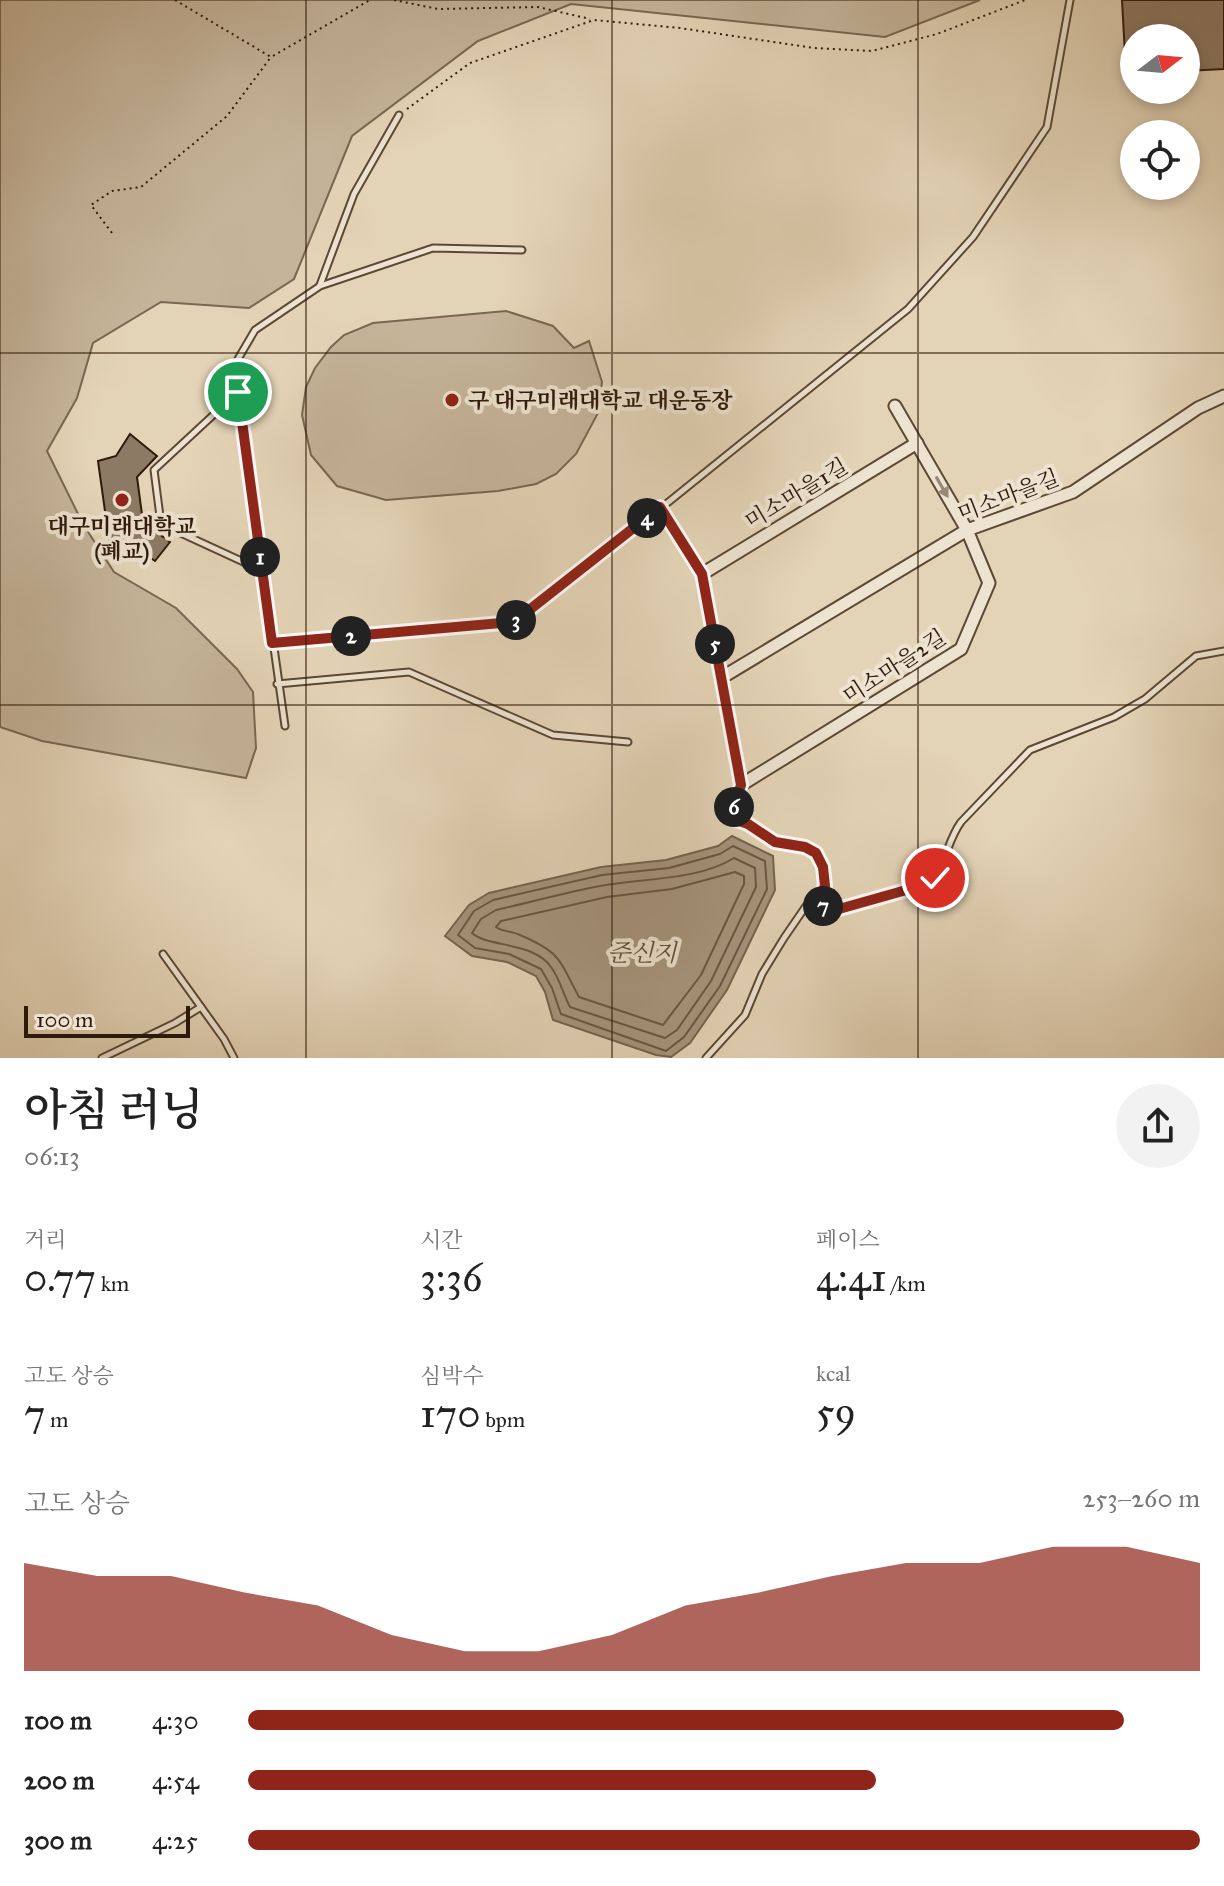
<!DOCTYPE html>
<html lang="ko">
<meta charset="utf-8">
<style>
:root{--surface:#fff;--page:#f2f2f2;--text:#222;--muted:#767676;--accent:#8f2418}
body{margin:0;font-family:"IM FELL Great Primer","Noto Serif KR",serif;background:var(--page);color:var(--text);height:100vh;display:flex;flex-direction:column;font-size:30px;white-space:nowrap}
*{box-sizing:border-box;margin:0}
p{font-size:26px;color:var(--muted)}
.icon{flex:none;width:44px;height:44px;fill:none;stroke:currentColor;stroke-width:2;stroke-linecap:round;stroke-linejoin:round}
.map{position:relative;height:1058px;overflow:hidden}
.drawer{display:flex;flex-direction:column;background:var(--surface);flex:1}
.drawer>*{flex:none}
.needle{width:52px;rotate:74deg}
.fabs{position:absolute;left:1120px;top:24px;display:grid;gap:16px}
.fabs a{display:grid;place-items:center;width:80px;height:80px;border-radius:50%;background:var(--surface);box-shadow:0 4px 12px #0003;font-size:40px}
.scale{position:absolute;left:24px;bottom:20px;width:166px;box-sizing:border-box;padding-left:8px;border:4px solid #2f190a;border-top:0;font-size:22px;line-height:28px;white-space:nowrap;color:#2f190a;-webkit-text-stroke:6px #ede3d0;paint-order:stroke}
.pin{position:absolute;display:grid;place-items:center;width:68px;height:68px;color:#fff;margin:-34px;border:4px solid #fff;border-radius:50%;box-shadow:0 2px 8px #0007}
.km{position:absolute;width:40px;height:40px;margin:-20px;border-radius:50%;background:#222;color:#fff;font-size:22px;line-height:40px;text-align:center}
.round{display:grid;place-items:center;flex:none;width:84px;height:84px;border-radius:42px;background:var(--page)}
.head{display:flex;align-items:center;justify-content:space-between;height:136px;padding:0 24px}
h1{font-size:44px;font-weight:600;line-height:60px}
.stats{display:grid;grid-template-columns:repeat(3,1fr);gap:12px;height:136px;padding:8px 24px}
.stats div{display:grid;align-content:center}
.stats b{font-size:40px;font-weight:600}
.stats small{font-size:22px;font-weight:400}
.stats p{font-size:22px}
.chart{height:224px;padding:16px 24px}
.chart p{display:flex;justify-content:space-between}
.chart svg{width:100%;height:144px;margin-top:8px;fill:var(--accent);opacity:.7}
ul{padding:0 24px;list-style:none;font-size:26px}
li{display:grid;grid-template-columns:128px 96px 1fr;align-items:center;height:60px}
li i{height:20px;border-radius:10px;background:var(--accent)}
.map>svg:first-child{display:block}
</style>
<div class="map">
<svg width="1224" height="1058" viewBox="0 0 1224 1058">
<rect width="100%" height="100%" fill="#e4d4b7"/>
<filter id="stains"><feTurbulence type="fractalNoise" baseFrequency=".0025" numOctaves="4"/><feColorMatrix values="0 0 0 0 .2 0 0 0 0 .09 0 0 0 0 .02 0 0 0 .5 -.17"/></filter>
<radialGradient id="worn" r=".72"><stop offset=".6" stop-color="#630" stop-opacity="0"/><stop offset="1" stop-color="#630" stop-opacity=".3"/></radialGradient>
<!-- green -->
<g fill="#c5b49a" stroke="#7a6652" stroke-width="2">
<polygon points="0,0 980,0 885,37 571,4 478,41 352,136 294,279 249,308 161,302 93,343 77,398 47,451 83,524 114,572 176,608 237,669 253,692 256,748 246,778 42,741 0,727"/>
<polygon points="506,311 553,326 574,348 589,341 602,382 598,413 576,454 556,474 536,484 498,491 386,500 337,486 311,455 302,415 306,387 315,368 331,347 344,335 373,323"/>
</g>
<!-- water -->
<polygon fill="#a6947c" stroke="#76634e" stroke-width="2" points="732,836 773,856 775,890 727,990 690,1043 671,1057 656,1055 553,1020 545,992 536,976 507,962 472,956 445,936 469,905 489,893 601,867 666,860 718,846"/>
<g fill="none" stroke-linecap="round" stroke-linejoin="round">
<!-- shore -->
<g stroke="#6a5643" stroke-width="2">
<polygon points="733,846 765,861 767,889 720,986 684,1037 666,1051 561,1014 552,988 541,969 509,954 475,948 458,935 474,911 493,900 602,875 669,868 720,854"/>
<path d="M734,858L755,868L756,887L711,981L677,1030L665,1038L570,1007C563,994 560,979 551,967C534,942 487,947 472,933L481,919L496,910C533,902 570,891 606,885C646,878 699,880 734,858Z"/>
<path d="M735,872L744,876V884L701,975L663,1025L579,997C559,960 562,953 520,935C512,931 503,932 496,927L501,921L607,897L672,889Z"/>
</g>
</g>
<!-- building -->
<g fill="#8d7a64" stroke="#2f190a" stroke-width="2">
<polygon points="1122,0 1224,0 1224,69 1186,71 1186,38 1134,38 1134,73 1126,73"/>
<polygon points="130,434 157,456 137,477 143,522 170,542 155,561 127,542 110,547 98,461 116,456"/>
</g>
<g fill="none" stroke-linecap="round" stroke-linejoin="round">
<!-- lane casing -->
<g stroke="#5c4835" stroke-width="9">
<g id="lane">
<polyline points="320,285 354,194 399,115"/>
<polyline points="237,393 154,470 161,524 261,570"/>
<polyline points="272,643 514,622 578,575 908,309 973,237 1047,127 1070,0"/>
<polyline points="277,684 409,672 553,735 628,742"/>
<polyline points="285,726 238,392 238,359 255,330 320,286 433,248 522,250"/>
<path d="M817,902L832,911L924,885C947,869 945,844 961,822L1030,750L1114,717L1145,699L1196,656L1224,651"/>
<polyline points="163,954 224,1039 234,1058"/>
<polyline points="102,1058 175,1023 201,1007"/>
<polyline points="706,1058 745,1015 762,974 784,938 806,906 817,902 825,886 823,867 816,853 805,847 775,842 748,824 731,819"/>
</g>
</g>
<!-- street casing -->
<g stroke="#5c4835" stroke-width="15">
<g id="street">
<polyline points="660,507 702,574 741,785 730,818"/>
<polyline points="702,574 917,443"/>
<polyline points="721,678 967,530 1073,492 1198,408 1224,396"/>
<polyline points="741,785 961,649 989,583 967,530 895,406"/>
</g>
</g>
<!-- path -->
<g stroke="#2f190a" stroke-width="2" stroke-dasharray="2 4" stroke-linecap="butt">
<polyline points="175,0 271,57 370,0"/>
<polyline points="394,0 438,9 538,7 590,19"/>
<polyline points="407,109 470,63 594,20 680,28 814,48 872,51 937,34 1025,0"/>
<polyline points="112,233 91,205 112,191 141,187 227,116 271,57"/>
</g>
<!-- lane -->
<use href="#lane" stroke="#ede3d0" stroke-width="5"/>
<!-- street -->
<use href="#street" stroke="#ede3d0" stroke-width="11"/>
</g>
<!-- one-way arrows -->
<defs><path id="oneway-solid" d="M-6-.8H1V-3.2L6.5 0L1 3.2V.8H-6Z" transform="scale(2)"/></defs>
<use fill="#988877" href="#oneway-solid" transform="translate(942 487) rotate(60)"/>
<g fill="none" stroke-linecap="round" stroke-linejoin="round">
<!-- route casing -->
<g stroke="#fff" stroke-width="16">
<polyline id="route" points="238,392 272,643 514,622 660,507 702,574 741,785 730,818 748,824 775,842 805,847 816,853 823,867 825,886 817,902 832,911 924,885 935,878"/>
</g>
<!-- route -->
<use href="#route" stroke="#8f2418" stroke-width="10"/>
</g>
<!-- grid -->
<path fill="none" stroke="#2f190a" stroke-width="2" stroke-opacity="0.55" d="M306,0V1058M612,0V1058M918,0V1058M0,353H1224M0,705H1224"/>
<!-- markers -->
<g fill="#8f2418" stroke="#ede3d0" stroke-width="3">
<circle cx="452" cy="400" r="8"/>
<circle cx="122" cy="500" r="8"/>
</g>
<g text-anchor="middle" stroke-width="8" stroke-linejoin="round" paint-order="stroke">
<!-- poi labels -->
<g font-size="22" font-weight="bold" fill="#2f190a" stroke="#ede3d0" text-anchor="start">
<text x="468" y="408">구 대구미래대학교 대운동장</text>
<text x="122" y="534" text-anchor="middle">대구미래대학교<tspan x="122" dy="25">(폐교)</tspan></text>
</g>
<!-- street labels -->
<g font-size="22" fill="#2f190a" stroke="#ede3d0">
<text transform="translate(796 493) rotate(-31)" y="8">미소마을1길</text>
<text transform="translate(1008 495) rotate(-21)" y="8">미소마을길</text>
<text transform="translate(894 666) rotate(-33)" y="8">미소마을2길</text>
</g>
<!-- water labels -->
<g font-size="24" font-style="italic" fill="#5f4a38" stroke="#ede3d0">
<text x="642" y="961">준신지</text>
</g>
</g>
<rect width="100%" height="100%" filter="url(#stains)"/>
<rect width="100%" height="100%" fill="url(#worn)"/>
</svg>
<div class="fabs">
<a><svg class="needle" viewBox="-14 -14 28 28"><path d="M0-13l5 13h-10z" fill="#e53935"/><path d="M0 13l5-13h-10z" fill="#767676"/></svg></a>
<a><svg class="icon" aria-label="locate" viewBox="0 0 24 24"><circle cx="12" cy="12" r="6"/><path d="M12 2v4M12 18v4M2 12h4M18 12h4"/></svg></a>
</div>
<div class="scale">100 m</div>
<div class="pin" style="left:238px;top:392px;background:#1e9e55"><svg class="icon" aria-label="arrive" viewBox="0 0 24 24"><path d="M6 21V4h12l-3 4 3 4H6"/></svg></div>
<div class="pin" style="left:935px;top:878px;background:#d93025"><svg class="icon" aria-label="check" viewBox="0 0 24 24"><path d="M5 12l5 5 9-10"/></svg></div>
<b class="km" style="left:260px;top:557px">1</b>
<b class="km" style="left:351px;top:636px">2</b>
<b class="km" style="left:516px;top:620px">3</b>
<b class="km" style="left:647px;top:518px">4</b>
<b class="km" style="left:715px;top:644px">5</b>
<b class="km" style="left:734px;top:807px">6</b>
<b class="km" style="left:823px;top:906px">7</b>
</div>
<section class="drawer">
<div class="head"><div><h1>아침 러닝</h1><p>06:13</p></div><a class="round"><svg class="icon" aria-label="share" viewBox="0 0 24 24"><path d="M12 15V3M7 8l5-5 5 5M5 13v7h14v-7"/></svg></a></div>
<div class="stats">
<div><p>거리</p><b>0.77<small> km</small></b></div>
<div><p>시간</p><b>3:36</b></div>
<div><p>페이스</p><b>4:41<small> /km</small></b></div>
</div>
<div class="stats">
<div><p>고도 상승</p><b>7<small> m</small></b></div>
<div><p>심박수</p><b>170<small> bpm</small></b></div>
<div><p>kcal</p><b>59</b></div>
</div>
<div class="chart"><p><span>고도 상승</span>253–260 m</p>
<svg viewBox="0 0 160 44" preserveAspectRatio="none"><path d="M0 44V11L10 15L20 15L30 20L40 24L50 33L60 38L70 38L80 33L90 24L100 20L110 15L120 11L130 11L140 6L150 6L160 11V44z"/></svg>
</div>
<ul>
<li><b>100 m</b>4:30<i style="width:92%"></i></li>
<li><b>200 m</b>4:54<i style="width:66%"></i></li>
<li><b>300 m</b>4:25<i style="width:100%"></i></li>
</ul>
</section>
